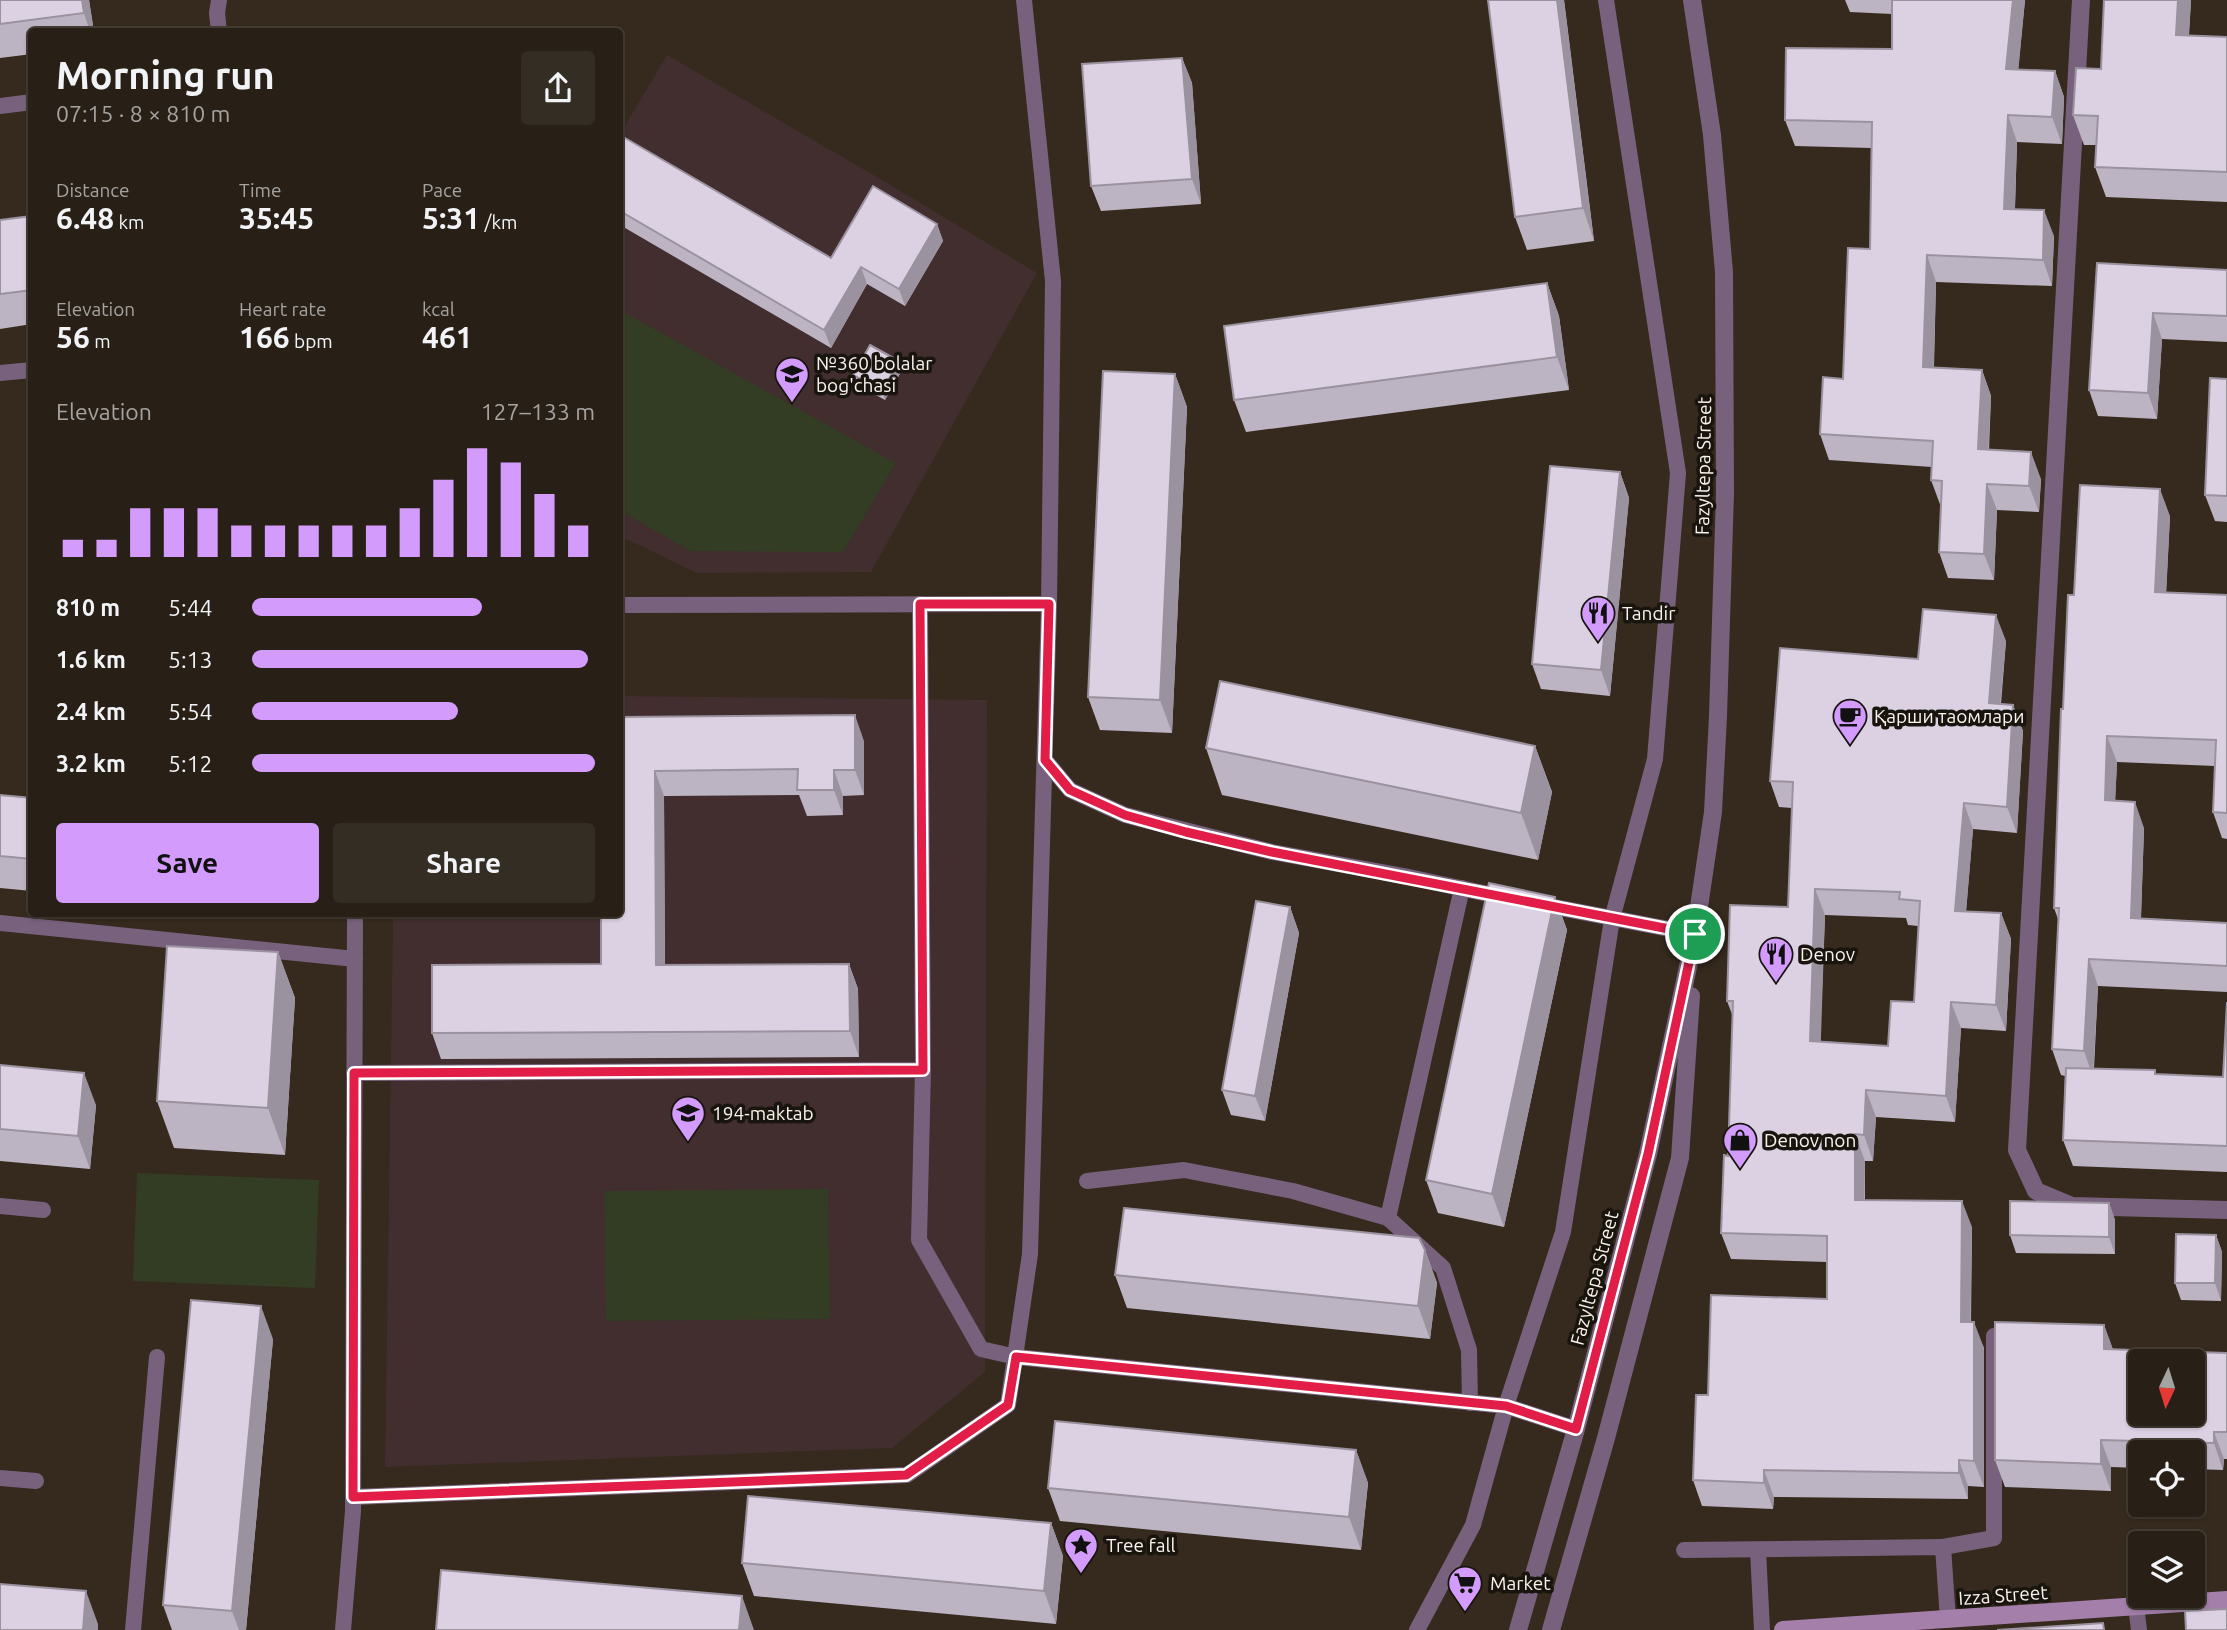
<!DOCTYPE html>
<meta charset="utf-8">
<style>
:root{--surface:#282016;--page:#342d23;--text:#f1f3f6;--muted:#a5a3a1;--line:#443e35;--accent:#d39cfc}
body{margin:0;font-family:Ubuntu,sans-serif;background:var(--page);color:var(--text);height:100vh;display:flex;flex-direction:column;font-size:26px;white-space:nowrap}
*{box-sizing:border-box;margin:0}
p{font-size:23px;color:var(--muted)}
.icon{flex:none;width:38px;height:38px;fill:none;stroke:currentColor;stroke-width:2;stroke-linecap:round;stroke-linejoin:round}
.map{position:relative;flex:1;overflow:hidden}
.sheet{position:absolute;left:28px;top:28px;width:595px;height:889px;display:flex;flex-direction:column;background:var(--surface);border-radius:7px;box-shadow:0 2px 5px #0004,0 0 0 2px var(--line)}
.sheet>*{flex:none}
.needle{width:46px;rotate:184deg}
.tools{position:absolute;left:2128px;top:1349px;display:grid;gap:14px}
.tools a{display:grid;place-items:center;width:77px;height:77px;border-radius:7px;background:var(--surface);box-shadow:0 2px 5px #0004,0 0 0 2px var(--line);font-size:35px}
.pin{position:absolute;display:grid;place-items:center;width:60px;height:60px;color:#fff;margin:-30px;border:4px solid #fff;border-radius:50%;box-shadow:0 2px 7px #0007}
.round{display:grid;place-items:center;flex:none;width:74px;height:74px;border-radius:7px;background:var(--page)}
.head{display:flex;align-items:center;justify-content:space-between;height:119px;padding:0 28px}
h1{font-size:38px;font-weight:600;line-height:52px}
.stats{display:grid;grid-template-columns:repeat(3,1fr);gap:10px;height:119px;padding:7px 28px}
.stats div{display:grid;align-content:center}
.stats b{font-size:30px;font-weight:600}
.stats small{font-size:19px;font-weight:400}
.stats p{font-size:19px}
.chart{height:196px;padding:14px 28px}
.chart p{display:flex;justify-content:space-between}
.chart svg{width:100%;height:126px;margin-top:7px;stroke:var(--accent);stroke-width:6}
.action{display:flex;gap:14px;margin-top:auto;padding:14px 28px}
.action a{flex:1;height:80px;border-radius:7px;background:var(--accent);color:#111;font-size:28px;font-weight:600;line-height:80px;text-align:center}
.action a+a{background:var(--page);color:var(--text)}
ul{padding:0 28px;list-style:none;font-size:23px}
li{display:grid;grid-template-columns:112px 84px 1fr;align-items:center;height:52px}
li i{height:18px;border-radius:9px;background:var(--accent)}
.map>svg:first-child{display:block}
</style>
<div class="map">
<svg width="2227" height="1630" viewBox="0 0 2227 1630">
<rect width="100%" height="100%" fill="#352a1d"/>
<!-- education -->
<g fill="#422d2f">
<polygon points="667,55 889,184 1037,273 871,572 697,573 620,536 620,134"/>
<polygon points="620,696 987,700 985,1372 892,1448 385,1467 393,914 620,914"/>
</g>
<!-- green -->
<g fill="#333d23">
<polygon points="620,310 896,463 843,552 691,551 620,511"/>
<polygon points="137,1173 319,1180 315,1288 133,1281"/>
<polygon points="828,1189 830,1319 606,1321 604,1191"/>
</g>
<g fill="none" stroke-linecap="round" stroke-linejoin="round">
<!-- service -->
<g stroke="#78617d" stroke-width="16">
<polyline points="219,0 217,13 219,32"/>
<polyline points="0,106 32,102"/>
<polyline points="0,373 32,370"/>
<polyline points="620,605 1049,604"/>
<polyline points="1045,760 1070,790 1125,815 1272,852 1404,876 1507,898"/>
<polyline points="1462,888 1388,1218 1443,1268 1469,1350 1470,1403"/>
<polyline points="1539,904 1695,934"/>
<polyline points="0,923 355,959"/>
<polyline points="923,1070 919,1240 981,1349 1016,1357 1506,1406 1563,1232 1612,919 1655,759 1678,473 1606,0"/>
<polyline points="354,1073 923,1070 920,604"/>
<polyline points="1087,1181 1184,1170 1293,1191 1388,1218"/>
<polyline points="0,1206 43,1210"/>
<polyline points="0,1478 36,1481"/>
<polyline points="353,1497 907,1475 1008,1405 1030,1254 1049,604 1053,281 1024,0"/>
<polyline points="1943,1547 1994,1538 1994,1336"/>
<polyline points="1684,1550 1943,1547 1948,1620"/>
<polyline points="1758,1550 1762,1630"/>
<polyline points="2136,1606 2139,1630"/>
<polyline points="133,1630 157,1357"/>
<polyline points="343,1630 353,1511 355,914"/>
<polyline points="1417,1630 1473,1525 1506,1406 1576,1429"/>
</g>
<!-- minor -->
<g stroke="#78617d" stroke-width="18">
<polyline points="2081,0 2017,1150 2036,1191 2072,1206 2227,1210"/>
<polyline points="1518,1630 1576,1429 1648,1154 1695,934 1713,812 1718,716 1725,493 1724,272 1712,135 1692,0"/>
<polyline points="1551,1630 1606,1438 1680,1158 1691,996"/>
</g>
<!-- secondary -->
<polyline stroke="#a37faa" stroke-width="18" points="1783,1630 2227,1600"/>
</g>
<!-- wall -->
<g fill="#bdb4c3" fill-rule="evenodd">
<polygon points="0,0 89,0 94,32 32,32 32,54 0,58"/>
<polygon points="1488,0 1564,0 1594,241 1527,250 1515,217"/>
<polygon points="1845,0 2025,0 2018,70 2055,71 2064,97 2062,144 2017,142 2015,209 2054,236 2052,286 1936,282 1934,367 1982,370 1991,396 1989,450 2041,479 2039,512 1997,510 1994,580 1948,578 1939,552 1941,507 1931,480 1932,467 1829,460 1820,434 1843,379 1870,249 1871,148 1795,146 1785,120 1892,49 1892,14 1850,12"/>
<polygon points="2104,0 2191,0 2189,35 2227,37 2227,202 2106,197 2095,167 2097,145 2084,145 2073,115 2101,69"/>
<polygon points="1182,58 1192,83 1201,204 1101,211 1091,186"/>
<polygon points="620,135 831,258 937,224 943,241 905,306 867,284 831,348 620,225"/>
<polygon points="32,216 32,324 0,329 0,220"/>
<polygon points="2097,263 2227,270 2227,342 2162,339 2157,419 2098,416 2089,390"/>
<polygon points="1547,283 1559,316 1569,390 1246,432 1234,400"/>
<polygon points="902,370 885,400 856,384 853,375"/>
<polygon points="1175,374 1187,407 1172,733 1100,730 1088,697"/>
<polygon points="2227,379 2227,522 2215,521 2205,495"/>
<polygon points="1620,472 1629,498 1610,696 1541,689 1532,664"/>
<polygon points="2170,516 2166,592 2227,595 2227,839 2222,838 2213,812 2215,766 2117,762 2115,801 2144,828 2141,918 2227,923 2227,992 2098,986 2094,1069 2155,1070 2156,1074 2223,1077 2227,1002 2227,1172 2073,1166 2063,1140 2065,1076 2061,1075 2052,1049 2058,919 2054,908 2063,709 2074,595"/>
<path d="M2006,641L2001,704L2013,705L2023,731L2017,833L1973,829L1966,911L2001,913L2011,939L2006,1031L1961,1028L1955,1122L1876,1117L1873,1161H1865V1200L1972,1227L1971,1322L1984,1348V1487L1968,1486V1499L1774,1497L1773,1509L1702,1506L1693,1480L1708,1395L1827,1299V1262L1731,1259L1721,1233L1728,1156L1733,1017L1727,1001L1788,907L1792,808L1779,807L1770,781L1918,659ZM1825,915L1906,918L1908,925L1918,926L1914,1002L1888,1046L1820,1041Z"/>
<polygon points="620,717 864,741 864,795 843,796 843,815 807,816 799,795 664,796 665,965 849,964 858,989 859,1057 441,1059 432,1033 601,964"/>
<polygon points="1535,746 1552,792 1538,860 1222,795 1206,748"/>
<polygon points="0,795 32,798 32,891 0,888"/>
<polygon points="1555,897 1567,930 1504,1227 1438,1213 1426,1180"/>
<polygon points="1290,907 1299,933 1265,1121 1231,1115 1222,1090"/>
<polygon points="278,952 295,998 285,1155 174,1148 157,1101"/>
<polygon points="0,1065 96,1105 90,1169 0,1161"/>
<polygon points="2109,1203 2115,1220 2115,1254 2016,1253 2010,1235"/>
<polygon points="2216,1235 2222,1252 2221,1301 2181,1300 2175,1283"/>
<polygon points="1425,1250 1437,1283 1430,1339 1127,1308 1115,1275"/>
<polygon points="2104,1325 2113,1350 2227,1353 2227,1459 2224,1459 2223,1470 2193,1469 2193,1452 2140,1452 2140,1468 2111,1467 2111,1491 2005,1487 1995,1460"/>
<polygon points="273,1339 246,1630 172,1630 163,1605"/>
<polygon points="1356,1450 1368,1483 1361,1550 1060,1521 1048,1488"/>
<polygon points="1051,1523 1063,1556 1056,1624 754,1596 742,1563"/>
</g>
<!-- shaded-wall -->
<g fill="#9a929f">
<polygon points="82,0 89,0 94,32 90,32 84,13"/>
<polygon points="1557,0 1564,0 1594,241 1583,208"/>
<polygon points="2013,0 2025,0 2016,95 2006,69"/>
<polygon points="2178,0 2191,0 2187,65 2176,35"/>
<polygon points="1182,58 1192,83 1201,204 1192,179"/>
<polygon points="2055,71 2064,97 2062,144 2052,117"/>
<polygon points="2008,115 2017,142 2014,235 2004,209"/>
<polygon points="2044,210 2054,236 2052,286 2043,260"/>
<polygon points="937,224 943,241 905,306 899,289"/>
<polygon points="1927,255 1936,282 1933,393 1923,367"/>
<polygon points="861,267 867,284 831,348 824,330"/>
<polygon points="1547,283 1559,316 1569,390 1557,357"/>
<polygon points="2153,313 2162,339 2157,419 2148,393"/>
<polygon points="899,361 902,370 885,400 882,391"/>
<polygon points="1982,370 1991,396 1987,476 1978,449"/>
<polygon points="1175,374 1187,407 1172,733 1160,700"/>
<polygon points="2031,452 2041,479 2039,512 2029,486"/>
<polygon points="1620,472 1629,498 1610,696 1601,670"/>
<polygon points="1987,484 1997,510 1994,580 1984,554"/>
<polygon points="2160,489 2170,516 2165,618 2155,592"/>
<polygon points="1996,615 2006,641 1998,729 1989,703"/>
<polygon points="2013,705 2023,731 2017,833 2007,807"/>
<polygon points="855,715 864,741 864,795 855,770"/>
<polygon points="2107,736 2117,762 2114,827 2105,800"/>
<polygon points="1535,746 1552,792 1538,860 1521,813"/>
<polygon points="834,770 843,796 843,815 834,790"/>
<polygon points="655,771 664,796 665,990 656,965"/>
<polygon points="2135,802 2144,828 2140,944 2131,918"/>
<polygon points="1964,803 1973,829 1964,937 1955,911"/>
<polygon points="1815,889 1825,915 1820,1067 1810,1041"/>
<polygon points="1555,897 1567,930 1504,1227 1492,1194"/>
<polygon points="1290,907 1299,933 1265,1121 1255,1096"/>
<polygon points="2001,913 2011,939 2006,1031 1996,1005"/>
<polygon points="278,952 295,998 285,1155 268,1108"/>
<polygon points="2089,959 2098,986 2093,1077 2084,1051"/>
<polygon points="849,964 858,989 859,1057 850,1031"/>
<polygon points="1951,1002 1961,1028 1955,1122 1946,1096"/>
<polygon points="84,1073 96,1105 90,1169 78,1136"/>
<polygon points="1866,1090 1876,1117 1873,1161 1864,1135"/>
<polygon points="1855,1134 1865,1161 1864,1226 1855,1200"/>
<polygon points="1962,1201 1972,1227 1970,1348 1961,1322"/>
<polygon points="2109,1203 2115,1220 2115,1254 2109,1237"/>
<polygon points="2216,1235 2222,1252 2221,1301 2215,1283"/>
<polygon points="1425,1250 1437,1283 1430,1339 1418,1306"/>
<polygon points="261,1306 273,1339 246,1630 239,1630 232,1611"/>
<polygon points="1974,1322 1984,1348 1984,1487 1974,1461"/>
<polygon points="2104,1325 2114,1352 2104,1349"/>
<polygon points="2214,1432 2224,1459 2223,1470 2214,1443"/>
<polygon points="2101,1440 2111,1467 2111,1491 2101,1464"/>
<polygon points="1356,1450 1368,1483 1361,1550 1349,1517"/>
<polygon points="1959,1460 1968,1486 1968,1499 1959,1473"/>
<polygon points="1764,1470 1774,1497 1773,1509 1764,1483"/>
<polygon points="1051,1523 1063,1556 1056,1624 1044,1591"/>
<polygon points="86,1591 98,1624 98,1630 83,1630"/>
<polygon points="742,1596 754,1630 739,1630"/>
</g>
<!-- building -->
<g fill="#dcd1e3" stroke="#9a929f" stroke-width="2" fill-rule="evenodd">
<polygon points="0,0 82,0 84,13 0,24"/>
<polygon points="1488,0 1557,0 1583,208 1515,217"/>
<polygon points="1892,0 2013,0 2006,69 2055,71 2052,117 2008,115 2004,209 2044,210 2043,260 1927,255 1923,367 1982,370 1978,449 2031,452 2029,486 1987,484 1984,554 1939,552 1942,481 1931,480 1933,441 1820,434 1823,377 1843,379 1848,248 1870,249 1872,122 1785,120 1786,48 1892,49"/>
<polygon points="2104,0 2178,0 2176,35 2227,37 2227,172 2095,167 2098,116 2073,115 2076,68 2101,69"/>
<polygon points="1182,58 1192,179 1091,186 1082,64"/>
<polygon points="620,135 831,258 873,186 937,224 899,289 861,267 824,330 620,211"/>
<polygon points="32,216 32,290 0,294 0,220"/>
<polygon points="2097,263 2227,270 2227,316 2153,313 2148,393 2089,390"/>
<polygon points="1547,283 1557,357 1234,400 1224,326"/>
<polygon points="870,345 899,361 882,391 853,375"/>
<polygon points="1103,371 1175,374 1160,700 1088,697"/>
<polygon points="2210,378 2227,379 2227,496 2205,495"/>
<polygon points="1550,466 1620,472 1601,670 1532,664"/>
<polygon points="2080,485 2160,489 2155,592 2227,595 2227,813 2213,812 2216,740 2107,736 2105,800 2135,802 2131,918 2227,923 2227,966 2089,959 2084,1051 2052,1049 2059,908 2054,908 2061,709 2063,709 2068,595 2074,595"/>
<path d="M1923,609L1996,615L1989,703L2013,705L2007,807L1964,803L1955,911L2001,913L1996,1005L1951,1002L1946,1096L1866,1090L1864,1135L1855,1134V1200L1962,1201L1961,1322H1974V1461L1959,1460V1473L1764,1470V1483L1693,1480L1696,1395H1708L1711,1295L1827,1299V1236L1721,1233L1724,1155L1728,1156L1733,1001H1727L1730,905L1788,907L1793,782L1770,781L1780,648L1918,659ZM1815,889L1900,892L1899,899L1920,901L1914,1002L1891,1001L1888,1046L1810,1041Z"/>
<polygon points="1220,681 1535,746 1521,813 1206,748"/>
<polygon points="855,715 855,770 834,770 834,790 797,790 798,769 655,771 656,965 849,964 850,1031 432,1033 432,965 601,964 601,914 620,914 620,717"/>
<polygon points="0,795 32,798 32,859 0,856"/>
<polygon points="1489,883 1555,897 1492,1194 1426,1180"/>
<polygon points="1256,901 1290,907 1255,1096 1222,1090"/>
<polygon points="167,946 278,952 268,1108 157,1101"/>
<polygon points="2227,1002 2227,1146 2063,1140 2066,1068 2155,1070 2155,1074 2223,1077"/>
<polygon points="0,1065 84,1073 78,1136 0,1129"/>
<polygon points="2010,1201 2109,1203 2109,1237 2010,1235"/>
<polygon points="1124,1208 1419,1238 1425,1250 1418,1306 1115,1275"/>
<polygon points="2176,1234 2216,1235 2215,1283 2175,1283"/>
<polygon points="191,1300 261,1306 232,1611 163,1605"/>
<path d="M1995,1322L2104,1325V1349L2227,1353V1432H2214V1443L2101,1440V1464L1995,1460ZM2140,1362H2193V1414H2140Z"/>
<polygon points="1055,1421 1356,1450 1349,1517 1048,1488"/>
<polygon points="748,1496 1051,1523 1044,1591 742,1563"/>
<polygon points="441,1570 742,1596 739,1630 436,1630"/>
<polygon points="0,1584 86,1591 83,1630 0,1630"/>
<polygon points="2227,1609 2227,1630 2186,1630 2185,1611"/>
<polygon points="2103,1623 2104,1630 1997,1630"/>
</g>
<g fill="none" stroke-linecap="round" stroke-linejoin="round">
<!-- route casing -->
<g stroke="#fff" stroke-width="14">
<polygon id="route" points="920,604 1049,604 1045,760 1070,790 1125,815 1186,832 1272,852 1695,934 1648,1154 1576,1429 1506,1406 1016,1357 1008,1405 906,1475 353,1497 354,1073 923,1070"/>
</g>
<!-- route -->
<use href="#route" stroke="#e11d48" stroke-width="9"/>
</g>
<!-- icons -->
<defs>
<g id="school-pin" transform="scale(1.75)"><path d="M0 17L-7.5 6A9.5 9.5 0 1 1 7.5 6Z" fill="#d39cfc" stroke="#18140e"/><path d="M0-5L7-2L0 1L-7-2ZM-4 1L0 2.5L4 1V4Q0 6-4 4Z" fill="#111"/></g>
<g id="restaurant-pin" transform="scale(1.75)"><path d="M0 17L-7.5 6A9.5 9.5 0 1 1 7.5 6Z" fill="#d39cfc" stroke="#18140e"/><path d="M-5-6h1v4h1v-4h1v4h1v-4h1v5L-1.5 .5V6h-2V.5L-5-1ZM5-6V6H3V1.5H1.5Q1.5-4 5-6Z" fill="#111"/></g>
<g id="cafe-pin" transform="scale(1.75)"><path d="M0 17L-7.5 6A9.5 9.5 0 1 1 7.5 6Z" fill="#d39cfc" stroke="#18140e"/><path d="M-5.5-4.5H6V0H3Q3 3.5 0 3.5H-2.5Q-5.5 3.5-5.5 0ZM3-3.2v2h1.7v-2ZM-6 4.5H4V6H-6Z" fill="#111"/></g>
<g id="shop-pin" transform="scale(1.75)"><path d="M0 17L-7.5 6A9.5 9.5 0 1 1 7.5 6Z" fill="#d39cfc" stroke="#18140e"/><path d="M-5-2.5h2.3a2.7 3.5 0 0 1 5.4 0H5L5.5 6h-11ZM-1.5-2.5h3a1.5 2.3 0 0 0-3 0Z" fill="#111"/></g>
<g id="sight-pin" transform="scale(1.75)"><path d="M0 17L-7.5 6A9.5 9.5 0 1 1 7.5 6Z" fill="#d39cfc" stroke="#18140e"/><path d="M0-6L1.8-2.2L6-1.7L2.9 1.2L3.7 5.4L0 3.3L-3.7 5.4L-2.9 1.2L-6-1.7L-1.8-2.2Z" fill="#111"/></g>
<g id="supermarket-pin" transform="scale(1.75)"><path d="M0 17L-7.5 6A9.5 9.5 0 1 1 7.5 6Z" fill="#d39cfc" stroke="#18140e"/><path d="M-6-5.5h2.5l.6 2H6L4.5 2H-2.5L-4.4-4H-6ZM-1.5 3.2a1.3 1.3 0 1 0 .1 0ZM3 3.2a1.3 1.3 0 1 0 .1 0Z" fill="#111"/></g>
</defs>
<g fill-rule="evenodd">
<use href="#school-pin" x="792" y="374"/>
<use href="#restaurant-pin" x="1598" y="613"/>
<use href="#cafe-pin" x="1850" y="716"/>
<use href="#restaurant-pin" x="1776" y="954"/>
<use href="#school-pin" x="688" y="1113"/>
<use href="#shop-pin" x="1740" y="1140"/>
<use href="#sight-pin" x="1081" y="1545"/>
<use href="#supermarket-pin" x="1465" y="1583"/>
</g>
<g text-anchor="middle" stroke-width="7" stroke-linejoin="round" paint-order="stroke">
<!-- poi labels -->
<g font-size="19" fill="#fbf3eb" stroke="#18140e" text-anchor="start">
<text x="816" y="370">№360 bolalar<tspan x="816" dy="22">bog'chasi</tspan></text>
<text x="1622" y="620">Tandir</text>
<text x="1874" y="723">Қарши таомлари</text>
<text x="1800" y="961">Denov</text>
<text x="712" y="1120">194-maktab</text>
<text x="1764" y="1147">Denov non</text>
<text x="1106" y="1552">Tree fall</text>
<text x="1490" y="1590">Market</text>
</g>
<!-- street labels -->
<g font-size="19" fill="#fbf3eb" stroke="#18140e">
<text transform="translate(1703 466) rotate(-89)" y="7">Fazyltepa Street</text>
<text transform="translate(1594 1278) rotate(-75)" y="7">Fazyltepa Street</text>
<text transform="translate(2003 1595) rotate(-4)" y="7">Izza Street</text>
</g>
</g>
</svg>
<div class="tools">
<a><svg class="needle" viewBox="-14 -14 28 28"><path d="M0-13l5 13h-10z" fill="#e53935"/><path d="M0 13l5-13h-10z" fill="#a5a3a1"/></svg></a>
<a><svg class="icon" aria-label="locate" viewBox="0 0 24 24"><circle cx="12" cy="12" r="6"/><path d="M12 2v4M12 18v4M2 12h4M18 12h4"/></svg></a>
<a><svg class="icon" aria-label="layers" viewBox="0 0 24 24"><path d="M12 4l9 5-9 5-9-5zM3 14l9 5 9-5"/></svg></a>
</div>
<div class="pin" style="left:1695px;top:934px;background:#1e9e55"><svg class="icon" aria-label="arrive" viewBox="0 0 24 24"><path d="M6 21V4h12l-3 4 3 4H6"/></svg></div>
<section class="sheet">
<div class="head"><div><h1>Morning run</h1><p>07:15 · 8 × 810 m</p></div><a class="round"><svg class="icon" aria-label="share" viewBox="0 0 24 24"><path d="M12 15V3M7 8l5-5 5 5M5 13v7h14v-7"/></svg></a></div>
<div class="stats">
<div><p>Distance</p><b>6.48<small> km</small></b></div>
<div><p>Time</p><b>35:45</b></div>
<div><p>Pace</p><b>5:31<small> /km</small></b></div>
</div>
<div class="stats">
<div><p>Elevation</p><b>56<small> m</small></b></div>
<div><p>Heart rate</p><b>166<small> bpm</small></b></div>
<div><p>kcal</p><b>461</b></div>
</div>
<div class="chart"><p><span>Elevation</span>127–133 m</p>
<svg viewBox="0 0 160 44" preserveAspectRatio="none"><path d="M5 44V38M15 44V38M25 44V27M35 44V27M45 44V27M55 44V33M65 44V33M75 44V33M85 44V33M95 44V33M105 44V27M115 44V17M125 44V6M135 44V11M145 44V22M155 44V33"/></svg>
</div>
<ul>
<li><b>810 m</b>5:44<i style="width:67%"></i></li>
<li><b>1.6 km</b>5:13<i style="width:98%"></i></li>
<li><b>2.4 km</b>5:54<i style="width:60%"></i></li>
<li><b>3.2 km</b>5:12<i style="width:100%"></i></li>
</ul>
<div class="action"><a>Save</a><a>Share</a></div>
</section>
</div>
